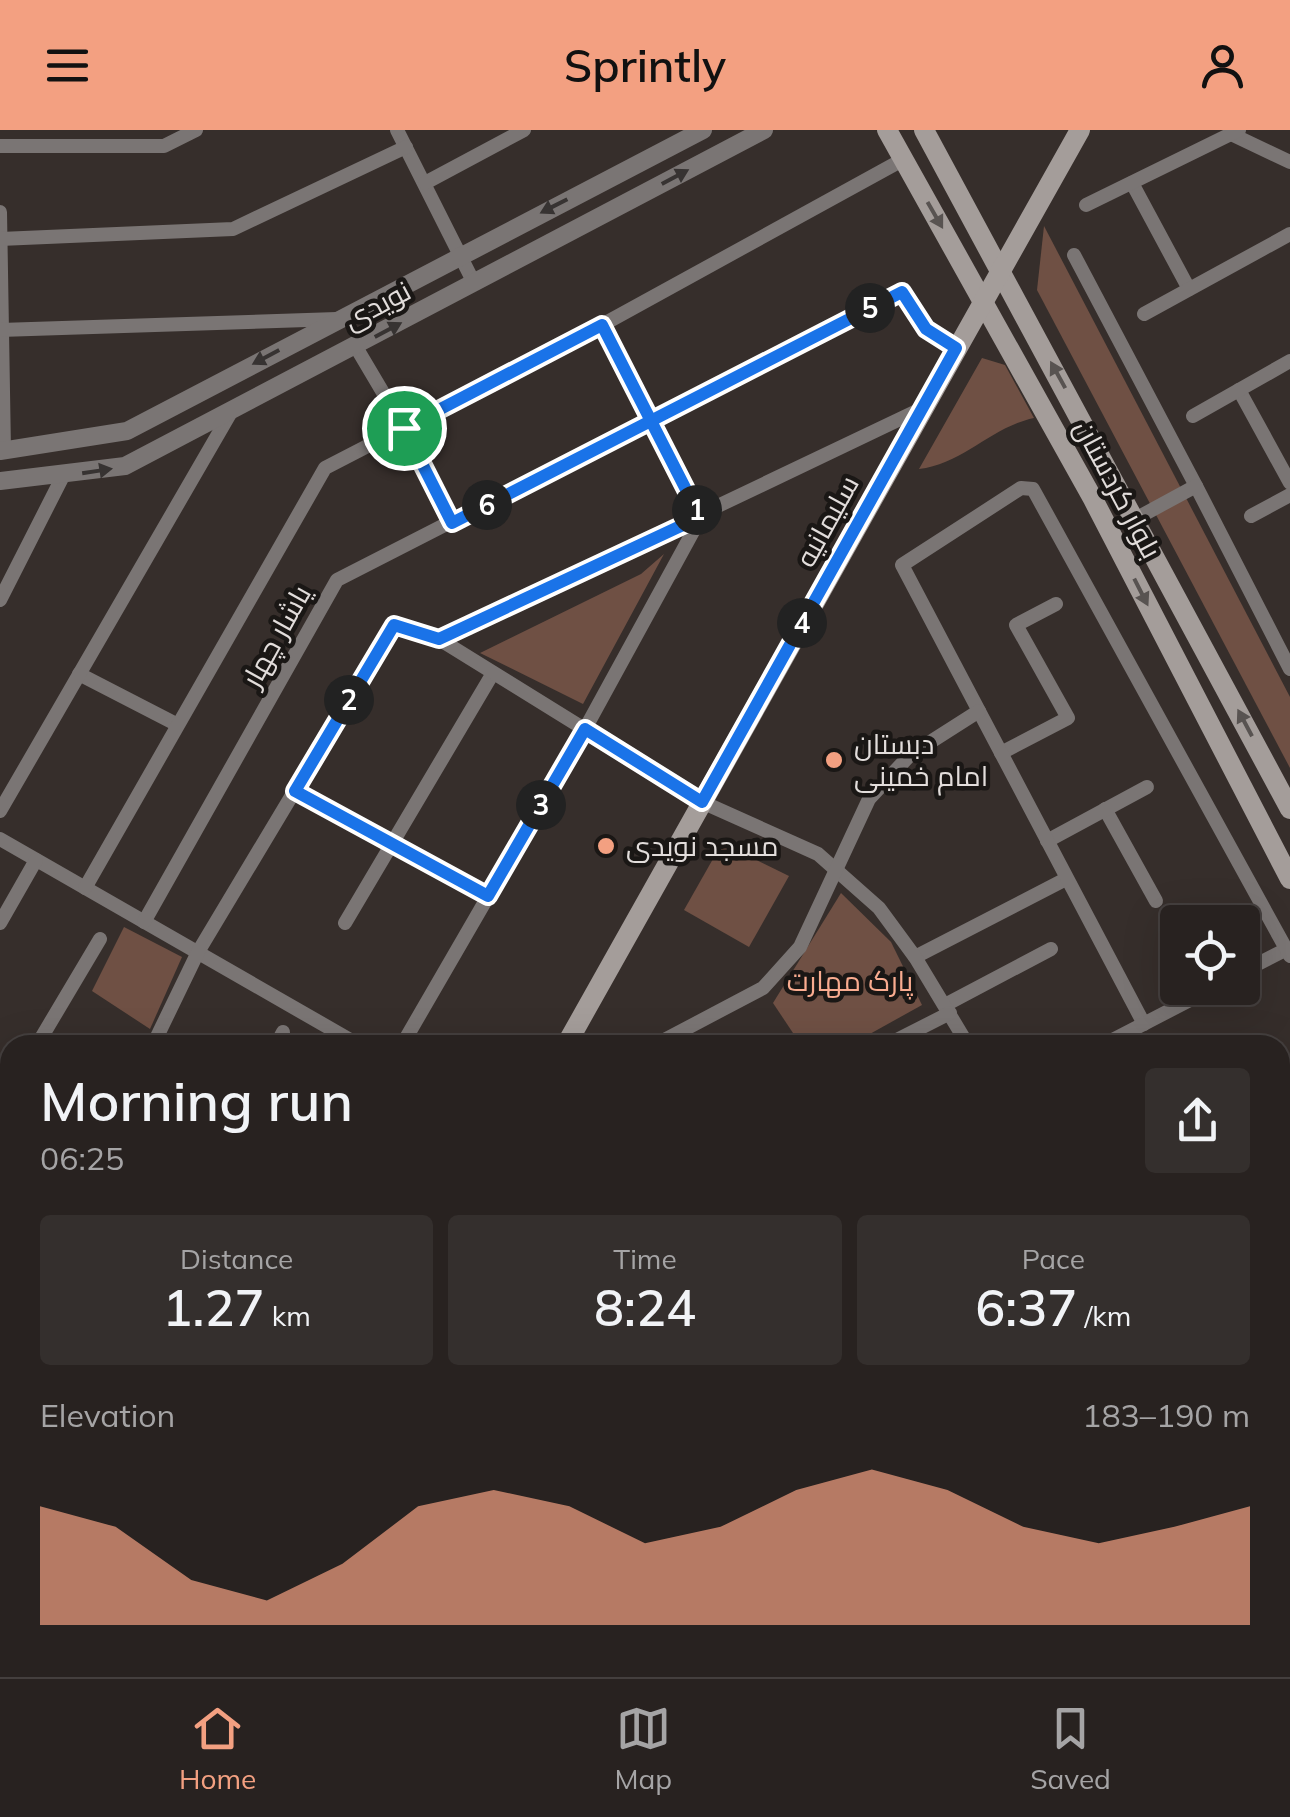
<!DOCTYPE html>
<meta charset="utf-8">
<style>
:root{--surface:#282220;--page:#342f2d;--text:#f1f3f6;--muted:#a5a4a5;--line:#443f3e;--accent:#f3a081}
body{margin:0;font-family:Mulish,Cairo,sans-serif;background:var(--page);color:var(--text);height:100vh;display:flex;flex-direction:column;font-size:38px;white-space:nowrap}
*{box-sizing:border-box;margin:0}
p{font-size:32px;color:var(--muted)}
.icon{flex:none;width:55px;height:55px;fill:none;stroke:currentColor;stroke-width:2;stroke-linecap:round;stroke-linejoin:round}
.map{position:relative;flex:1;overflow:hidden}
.drawer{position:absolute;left:0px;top:905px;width:1290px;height:642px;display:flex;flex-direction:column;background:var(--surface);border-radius:30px 30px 0 0;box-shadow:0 10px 40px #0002,0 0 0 2px var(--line)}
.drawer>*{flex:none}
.fabs{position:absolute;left:1160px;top:775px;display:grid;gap:20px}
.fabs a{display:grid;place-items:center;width:100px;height:100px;border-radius:10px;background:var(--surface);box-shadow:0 10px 40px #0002,0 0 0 2px var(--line);font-size:50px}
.pin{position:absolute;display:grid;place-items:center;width:85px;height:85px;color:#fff;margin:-42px;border:5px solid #fff;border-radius:50%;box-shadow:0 2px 10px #0007}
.km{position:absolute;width:50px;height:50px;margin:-25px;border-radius:50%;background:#222;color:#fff;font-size:28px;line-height:50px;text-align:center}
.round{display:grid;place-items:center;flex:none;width:105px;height:105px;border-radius:10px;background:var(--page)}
.overview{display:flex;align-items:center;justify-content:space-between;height:170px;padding:0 40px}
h1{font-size:55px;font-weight:600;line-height:75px}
.figures{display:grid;grid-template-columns:repeat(3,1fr);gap:15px;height:170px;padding:10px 40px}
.figures div{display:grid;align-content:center;border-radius:10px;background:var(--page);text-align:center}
.figures b{font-size:50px;font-weight:600}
.figures small{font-size:28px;font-weight:400}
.figures p{font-size:28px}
.chart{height:280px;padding:20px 40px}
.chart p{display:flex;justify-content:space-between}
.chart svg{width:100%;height:180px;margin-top:10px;fill:var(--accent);opacity:.7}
header{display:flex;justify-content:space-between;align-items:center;height:130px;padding:0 40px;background:var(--accent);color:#111;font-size:45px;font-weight:600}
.tab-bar{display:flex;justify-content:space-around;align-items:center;height:140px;border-top:2px solid var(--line);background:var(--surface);font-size:28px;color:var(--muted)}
.tab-bar a{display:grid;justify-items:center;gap:5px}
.tab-bar .current{color:var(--accent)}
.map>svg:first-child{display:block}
</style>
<header><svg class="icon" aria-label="menu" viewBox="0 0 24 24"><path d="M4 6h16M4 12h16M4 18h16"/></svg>Sprintly<svg class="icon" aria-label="person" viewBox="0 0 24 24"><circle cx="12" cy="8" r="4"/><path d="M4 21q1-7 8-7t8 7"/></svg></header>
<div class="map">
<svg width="1290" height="1547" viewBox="0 0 1290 1547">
<rect width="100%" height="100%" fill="#362e2b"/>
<!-- green -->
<g fill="#6f5044">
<polygon points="1044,96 1290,567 1290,638 1037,160"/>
<path d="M982,228L1005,235L1034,288C991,297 963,334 919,339Z"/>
<polygon points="664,424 583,574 480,523 641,444"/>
<polygon points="722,713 789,746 749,817 684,780"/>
<polygon points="841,763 891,812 922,875 850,915 801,915 773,873"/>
<polygon points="124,797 182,827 150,899 92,861"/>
</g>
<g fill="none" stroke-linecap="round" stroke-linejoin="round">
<!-- minor -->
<g stroke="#7a7574" stroke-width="14">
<polyline points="397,0 474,153"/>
<polyline points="1231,4 1290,32"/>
<polyline points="0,16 164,16 196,0"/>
<polyline points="425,53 524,0"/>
<polyline points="1132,53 1189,159"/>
<polyline points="1086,75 1239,0"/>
<polyline points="0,82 4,320"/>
<polyline points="0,109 233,99 406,17"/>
<polyline points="1074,125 1196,356"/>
<polyline points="1144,184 1290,104"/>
<polyline points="0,200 337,189"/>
<polyline points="356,217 404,298 452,393"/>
<polyline points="1239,260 1290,353"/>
<polyline points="1193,286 1290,231"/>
<polyline points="1251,386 1290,365"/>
<polyline points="1137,388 1196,356 1290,539"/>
<polyline points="0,470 63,346"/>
<polyline points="439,509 921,279"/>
<polyline points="79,544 176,594"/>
<polyline points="1001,623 1068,588 1016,495 1056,474"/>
<polyline points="295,661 488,767"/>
<polyline points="1105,679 1156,771"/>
<polyline points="0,681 231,282"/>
<polyline points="0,709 359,915"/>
<polyline points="1047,711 1147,657"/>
<polyline points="85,758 325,338 602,195 904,29"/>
<polyline points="144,792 337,450 902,161 926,199 956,217"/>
<polyline points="0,793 36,730"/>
<polyline points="345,793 493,543"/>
<polyline points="915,827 1066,749"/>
<polyline points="1242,842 1287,819"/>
<polyline points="945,875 1051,819"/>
<polyline points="1144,894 902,435 1021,358 1033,359 1290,826"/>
<polyline points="37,915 100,809"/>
<polyline points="153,915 198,822 394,495 439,509 702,672 818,724 879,778 915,827 968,915"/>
<polyline points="276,915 283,902"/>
<polyline points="402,915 585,599 701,387 602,195"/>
<polyline points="655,915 763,858 800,817 869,669 910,625 979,581"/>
<polyline points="887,915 950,883"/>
<polyline points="1103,915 1213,858"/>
<polyline points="1280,945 1290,940"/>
<polyline points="0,946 10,952"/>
<polyline points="0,977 10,961"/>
<polyline points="1280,1006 1290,1001"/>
<polyline points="1280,1181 1290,1176"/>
<polyline points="1280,1194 1290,1214"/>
<polyline points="1280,1300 1290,1294"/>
<polyline points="497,1538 502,1547"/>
<polyline points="1216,1538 1220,1547"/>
<polyline points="10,1547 12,1538"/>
<polyline points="74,1547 76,1538"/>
<polyline points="398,1547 417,1538"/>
<polyline points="595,1547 613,1538"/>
<polyline points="735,1547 752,1538"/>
</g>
<!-- tertiary -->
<g stroke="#7a7574" stroke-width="18">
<polyline points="0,321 127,301 703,0"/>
<polyline points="0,351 125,336 764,0"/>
<polyline points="0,1272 10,1277"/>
<polyline points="0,1303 10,1308"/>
</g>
<!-- secondary -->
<g stroke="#a49d9a" stroke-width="20">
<polyline points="887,0 1093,369 1290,749"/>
<polyline points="924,0 1290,679"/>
<polyline points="566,915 1080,0"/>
<polyline points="1280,1040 1290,1035"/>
<polyline points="1280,1074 1290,1069"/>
<polyline points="211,1547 217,1538"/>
</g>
</g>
<!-- one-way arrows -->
<defs><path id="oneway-solid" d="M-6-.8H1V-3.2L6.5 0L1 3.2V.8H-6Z" transform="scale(2.5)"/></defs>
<g fill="#373332">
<use href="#oneway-solid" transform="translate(675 47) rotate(-28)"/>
<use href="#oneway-solid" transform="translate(554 76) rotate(153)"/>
<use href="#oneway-solid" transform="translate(388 200) rotate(-28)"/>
<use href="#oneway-solid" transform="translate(266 227) rotate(152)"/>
<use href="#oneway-solid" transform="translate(97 341) rotate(-9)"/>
</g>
<g fill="#585351">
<use href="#oneway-solid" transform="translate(935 85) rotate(60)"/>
<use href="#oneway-solid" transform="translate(1058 245) rotate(-119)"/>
<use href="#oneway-solid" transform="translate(1141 462) rotate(63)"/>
<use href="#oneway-solid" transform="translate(1245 593) rotate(-118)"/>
</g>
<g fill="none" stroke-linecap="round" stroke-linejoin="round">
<!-- route casing -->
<g stroke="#fff" stroke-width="20">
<polyline id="route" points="404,298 602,195 700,387 439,509 394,495 295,661 488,766 585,599 702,672 956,218 926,199 902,162 452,393 404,298"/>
</g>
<!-- route -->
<use href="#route" stroke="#1a73e8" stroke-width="12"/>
</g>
<!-- markers -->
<g fill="#f3a081" stroke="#1a1715" stroke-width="4">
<circle cx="834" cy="630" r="10"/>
<circle cx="606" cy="716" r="10"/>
</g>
<g text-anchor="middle" stroke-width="9" stroke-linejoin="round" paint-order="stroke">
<!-- street labels -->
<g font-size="28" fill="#e2dddb" stroke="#1a1715">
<text transform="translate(377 175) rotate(-28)" y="10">نویدی</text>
<text transform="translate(1118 359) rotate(62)" y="10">بلوار کردستان</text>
<text transform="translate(827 391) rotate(-61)" y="10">سلیمانیه</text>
<text transform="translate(276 506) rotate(-61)" y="10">یاشار چهار</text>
</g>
<!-- poi labels -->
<g font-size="28" fill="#e2dddb" stroke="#1a1715" text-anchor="start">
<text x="854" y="624">دبستان<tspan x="854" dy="32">امام خمینی</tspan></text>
<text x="626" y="726">مسجد نویدی</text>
</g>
<!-- park labels -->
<g font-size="28" fill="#f9ac90" stroke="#1a1715">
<text x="850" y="861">پارک مهارت</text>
</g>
</g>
</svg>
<div class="fabs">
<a><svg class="icon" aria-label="locate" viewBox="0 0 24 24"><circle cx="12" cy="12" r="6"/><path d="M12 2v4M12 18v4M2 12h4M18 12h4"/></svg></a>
</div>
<div class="pin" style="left:404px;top:298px;background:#1e9e55"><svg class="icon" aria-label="arrive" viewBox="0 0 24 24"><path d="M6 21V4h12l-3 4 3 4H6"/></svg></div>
<b class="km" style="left:697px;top:380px">1</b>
<b class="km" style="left:349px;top:570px">2</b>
<b class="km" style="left:541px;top:675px">3</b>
<b class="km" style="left:802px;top:493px">4</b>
<b class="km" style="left:870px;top:178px">5</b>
<b class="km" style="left:487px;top:375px">6</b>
<section class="drawer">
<div class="overview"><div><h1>Morning run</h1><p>06:25</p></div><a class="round"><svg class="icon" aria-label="share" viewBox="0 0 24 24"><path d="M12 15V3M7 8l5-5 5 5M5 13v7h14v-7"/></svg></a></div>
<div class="figures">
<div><p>Distance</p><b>1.27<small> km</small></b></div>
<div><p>Time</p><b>8:24</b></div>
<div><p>Pace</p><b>6:37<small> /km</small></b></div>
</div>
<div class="chart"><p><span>Elevation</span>183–190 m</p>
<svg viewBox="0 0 160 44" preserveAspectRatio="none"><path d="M0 44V15L10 20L20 33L30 38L40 29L50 15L60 11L70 15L80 24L90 20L100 11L110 6L120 11L130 20L140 24L150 20L160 15V44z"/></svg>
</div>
</section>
</div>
<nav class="tab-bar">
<a class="current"><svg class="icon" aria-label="home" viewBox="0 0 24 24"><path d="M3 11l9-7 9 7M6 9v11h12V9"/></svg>Home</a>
<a><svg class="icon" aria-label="map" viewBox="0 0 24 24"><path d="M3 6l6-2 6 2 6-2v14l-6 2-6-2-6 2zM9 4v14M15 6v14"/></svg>Map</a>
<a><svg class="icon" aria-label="saved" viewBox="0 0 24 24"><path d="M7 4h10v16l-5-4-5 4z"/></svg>Saved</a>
</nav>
